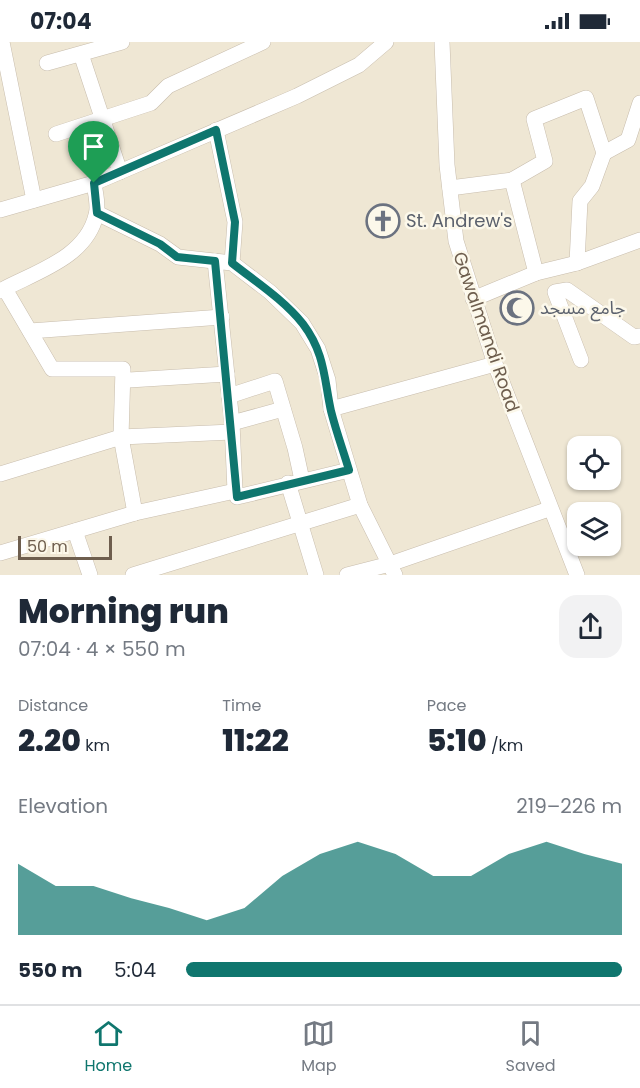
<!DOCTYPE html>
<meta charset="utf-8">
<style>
:root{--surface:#fff;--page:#f2f2f3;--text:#1f2937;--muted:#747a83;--line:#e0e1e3;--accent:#0f766e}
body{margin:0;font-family:Poppins,"Noto Sans Arabic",sans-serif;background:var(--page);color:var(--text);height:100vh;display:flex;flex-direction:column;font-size:22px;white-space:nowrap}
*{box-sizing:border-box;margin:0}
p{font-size:20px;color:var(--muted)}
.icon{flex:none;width:33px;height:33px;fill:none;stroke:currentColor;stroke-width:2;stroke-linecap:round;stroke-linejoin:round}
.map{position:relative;height:533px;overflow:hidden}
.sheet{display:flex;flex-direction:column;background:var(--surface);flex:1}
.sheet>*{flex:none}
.fabs{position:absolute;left:567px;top:394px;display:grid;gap:12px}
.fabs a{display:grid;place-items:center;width:54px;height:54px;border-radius:12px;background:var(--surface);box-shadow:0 2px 4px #0004;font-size:30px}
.scale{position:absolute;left:18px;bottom:15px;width:94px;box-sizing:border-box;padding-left:6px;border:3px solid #6e5e4e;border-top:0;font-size:16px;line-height:21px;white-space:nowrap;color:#6e5e4e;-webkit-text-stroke:4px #fcf8ea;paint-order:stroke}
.pin{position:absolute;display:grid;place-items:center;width:51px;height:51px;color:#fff;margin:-62px -26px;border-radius:50% 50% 50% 0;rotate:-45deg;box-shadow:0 0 6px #0007}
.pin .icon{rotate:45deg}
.round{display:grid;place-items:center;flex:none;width:63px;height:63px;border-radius:18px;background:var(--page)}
.headline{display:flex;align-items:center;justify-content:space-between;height:102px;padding:0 18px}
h1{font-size:33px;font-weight:800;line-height:45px}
.figures{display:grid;grid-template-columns:repeat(3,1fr);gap:9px;height:102px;padding:6px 18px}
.figures div{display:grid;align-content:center}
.figures b{font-size:30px;font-weight:800}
.figures small{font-size:16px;font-weight:400}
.figures p{font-size:16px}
.chart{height:168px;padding:12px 18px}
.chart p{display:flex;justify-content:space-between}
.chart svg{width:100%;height:108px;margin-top:6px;fill:var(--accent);opacity:.7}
ul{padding:0 18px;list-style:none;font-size:20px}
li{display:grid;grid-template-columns:96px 72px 1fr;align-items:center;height:45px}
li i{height:15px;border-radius:8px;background:var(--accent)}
.status{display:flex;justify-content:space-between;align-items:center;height:42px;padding:0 30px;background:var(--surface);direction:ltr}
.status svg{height:16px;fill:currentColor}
.dock{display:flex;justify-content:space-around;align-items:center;height:84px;border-top:2px solid var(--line);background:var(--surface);font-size:16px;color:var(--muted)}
.dock a{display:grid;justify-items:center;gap:3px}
.dock .on{color:var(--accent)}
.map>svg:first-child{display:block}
</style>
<div class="status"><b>07:04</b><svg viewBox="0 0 49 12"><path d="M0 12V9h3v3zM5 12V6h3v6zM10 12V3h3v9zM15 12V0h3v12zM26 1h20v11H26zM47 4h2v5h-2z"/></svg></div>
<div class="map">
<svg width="640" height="533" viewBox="0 0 640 533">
<rect width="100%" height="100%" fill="#f9f4e5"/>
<!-- residential -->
<path fill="#efe7d4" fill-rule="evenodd" d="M0,0H640V533H0ZM578,405H610V438H578ZM578,471H610V504H578Z"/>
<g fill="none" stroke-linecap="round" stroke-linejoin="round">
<!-- minor casing -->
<g stroke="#c8bdad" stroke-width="16">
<g id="minor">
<polyline points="2,0 34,158"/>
<polyline points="442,0 447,123 456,199 495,322 577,533"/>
<polyline points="81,12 120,130"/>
<polyline points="47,21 122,0"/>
<polyline points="216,88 235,180 232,221"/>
<polyline points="56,92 151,61 168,44 263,0"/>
<polyline points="604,111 628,98 640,61"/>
<polyline points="512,138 536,231"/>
<polyline points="450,146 512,138 545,119 534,77 586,56 604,111 592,144 580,159 577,221"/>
<polyline points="0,168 94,141 297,54 359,23 386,0"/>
<polyline points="97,171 160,202 178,215 232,221 270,250 302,281 318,307 328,338 331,367 360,463 395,533"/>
<polyline points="215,219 232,381 235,449"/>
<polyline points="5,247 52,327 123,327 121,395 135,471"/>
<path d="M0,249C35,230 86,216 96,173C99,164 95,150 94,141"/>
<polyline points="473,257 536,231 577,221 640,198"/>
<polyline points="30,289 222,275"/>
<polyline points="581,318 555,250 567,248 634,295 640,294"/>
<polyline points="129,338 227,332"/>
<polyline points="229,354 275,339 295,406 302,438"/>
<polyline points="331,367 495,322"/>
<polyline points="232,381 283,367"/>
<polyline points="0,432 121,395 232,390"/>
<polyline points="288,441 316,533"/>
<polyline points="75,489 90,533"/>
<polyline points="0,511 135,471 235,449 237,455 349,428"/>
<polyline points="133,533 360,463"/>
<polyline points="347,533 390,522 549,467"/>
</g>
</g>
<!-- minor -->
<use href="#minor" stroke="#fff" stroke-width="15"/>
</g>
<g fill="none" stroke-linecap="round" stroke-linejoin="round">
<!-- route casing -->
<g stroke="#fff" stroke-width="12">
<path id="route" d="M216,88L235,180L232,221C256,240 284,258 303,282C325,311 324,337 331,369C336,389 343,408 349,428L237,455L215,219L177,215L160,202L97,171L94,141Z"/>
</g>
<!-- route -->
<use href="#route" stroke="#0f766e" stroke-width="8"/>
</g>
<!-- icons -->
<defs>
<g id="church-ring" transform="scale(1.725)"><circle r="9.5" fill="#fcf8ea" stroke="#6b7280" stroke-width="1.5"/><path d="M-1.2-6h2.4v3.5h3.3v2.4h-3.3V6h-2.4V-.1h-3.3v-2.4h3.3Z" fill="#6b7280"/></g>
<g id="mosque-ring" transform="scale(1.725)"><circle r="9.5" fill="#fcf8ea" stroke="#6b7280" stroke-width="1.5"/><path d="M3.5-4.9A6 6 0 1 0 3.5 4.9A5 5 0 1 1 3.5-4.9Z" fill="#6b7280"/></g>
</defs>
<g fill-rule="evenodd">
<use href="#church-ring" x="383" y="179"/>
<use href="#mosque-ring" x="517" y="266"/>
</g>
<g text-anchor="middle" stroke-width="5" stroke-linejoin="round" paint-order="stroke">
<!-- worship labels -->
<g font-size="18" fill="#5b616d" stroke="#fcf8ea" text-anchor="start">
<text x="406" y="185">St. Andrew's</text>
<text x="540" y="272">جامع مسجد</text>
</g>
<!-- street labels -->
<g font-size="18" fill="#6e5e4e" stroke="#fcf8ea">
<text transform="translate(486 290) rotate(71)" y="6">Gawalmandi Road</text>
</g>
</g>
</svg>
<div class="fabs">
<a><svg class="icon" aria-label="locate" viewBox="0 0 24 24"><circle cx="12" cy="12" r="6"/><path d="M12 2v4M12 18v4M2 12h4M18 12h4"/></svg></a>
<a><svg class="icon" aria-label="layers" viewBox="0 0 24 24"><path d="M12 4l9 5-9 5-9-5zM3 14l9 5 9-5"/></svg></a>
</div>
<div class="scale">50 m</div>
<div class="pin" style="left:94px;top:141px;background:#1e9e55"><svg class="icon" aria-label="arrive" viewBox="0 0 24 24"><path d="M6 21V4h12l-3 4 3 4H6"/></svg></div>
</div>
<section class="sheet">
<div class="headline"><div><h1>Morning run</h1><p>07:04 · 4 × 550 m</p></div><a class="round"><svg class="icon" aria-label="share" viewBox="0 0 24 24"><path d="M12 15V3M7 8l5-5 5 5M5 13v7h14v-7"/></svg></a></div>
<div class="figures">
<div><p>Distance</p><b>2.20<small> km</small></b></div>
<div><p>Time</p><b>11:22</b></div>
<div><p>Pace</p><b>5:10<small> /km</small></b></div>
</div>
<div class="chart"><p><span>Elevation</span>219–226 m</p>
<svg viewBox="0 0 160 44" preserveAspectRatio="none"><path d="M0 44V15L10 24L20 24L30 29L40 33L50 38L60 33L70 20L80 11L90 6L100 11L110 20L120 20L130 11L140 6L150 11L160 15V44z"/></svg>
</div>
<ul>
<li><b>550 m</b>5:04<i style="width:100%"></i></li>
</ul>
</section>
<nav class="dock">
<a class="on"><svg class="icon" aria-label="home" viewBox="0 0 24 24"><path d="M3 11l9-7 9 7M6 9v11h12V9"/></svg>Home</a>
<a><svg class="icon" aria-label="map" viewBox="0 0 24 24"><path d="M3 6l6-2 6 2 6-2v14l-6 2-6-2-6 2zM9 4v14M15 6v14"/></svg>Map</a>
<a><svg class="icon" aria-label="saved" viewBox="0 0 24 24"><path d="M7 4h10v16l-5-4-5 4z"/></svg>Saved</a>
</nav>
